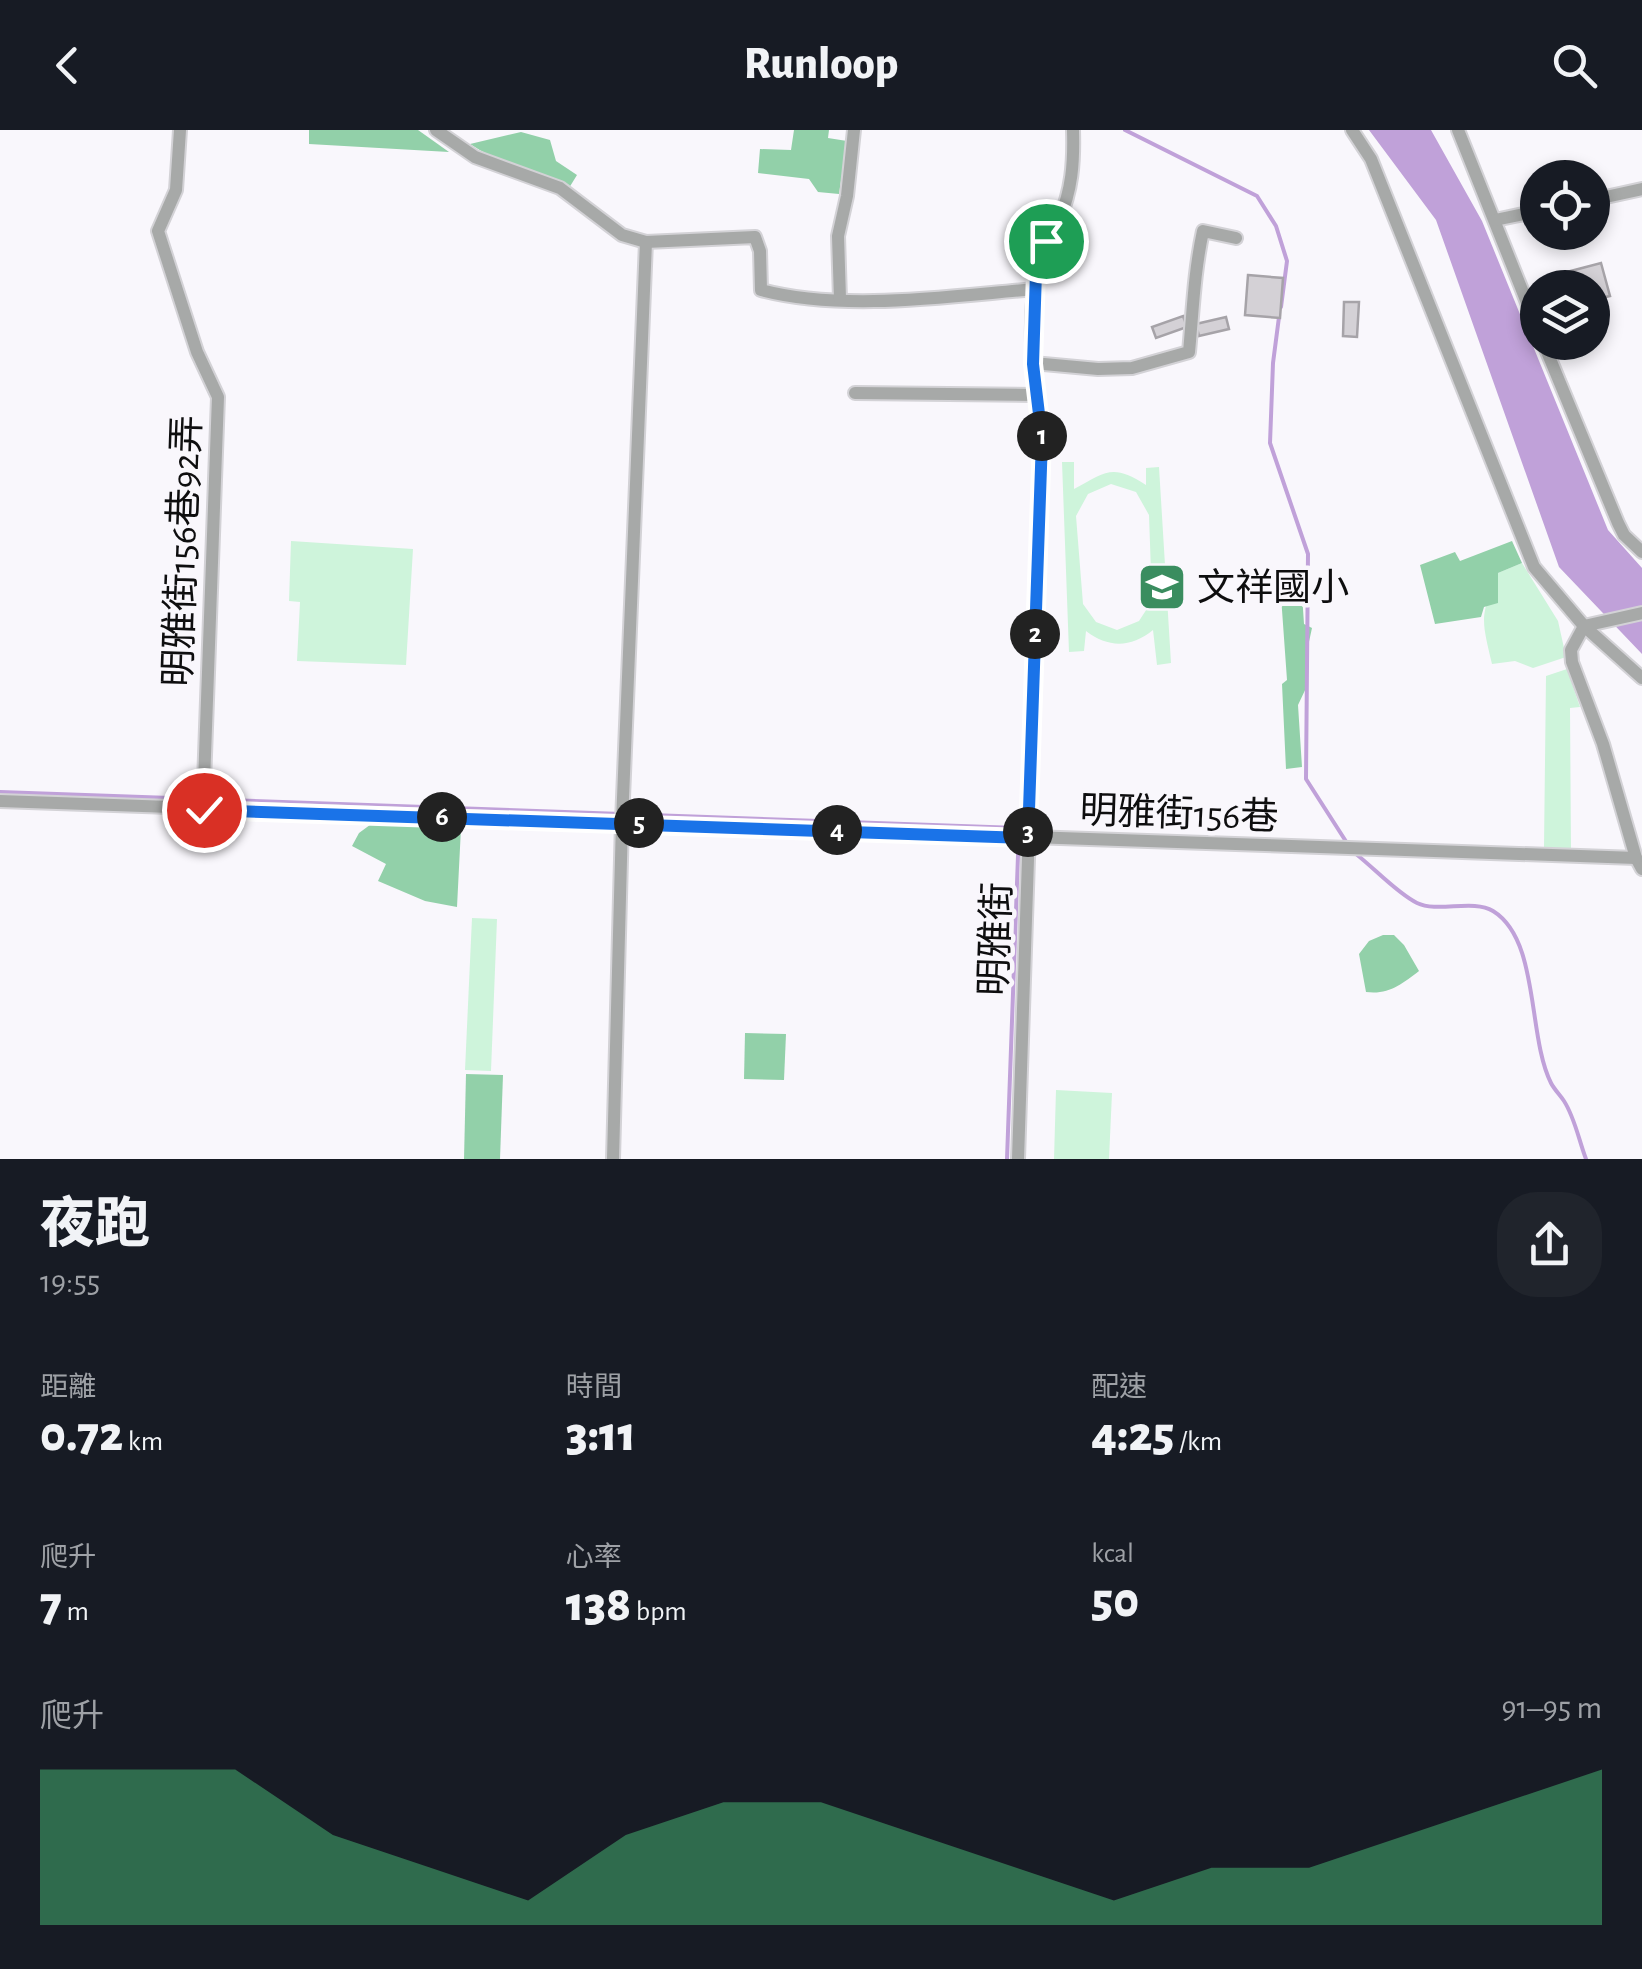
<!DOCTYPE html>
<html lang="zh-TW">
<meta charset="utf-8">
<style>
:root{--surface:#171b24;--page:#20242c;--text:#f1f3f6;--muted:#9ea1a6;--accent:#3a8d5f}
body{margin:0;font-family:"Alegreya Sans","Noto Sans TC",sans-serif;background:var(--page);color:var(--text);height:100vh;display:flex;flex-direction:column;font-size:38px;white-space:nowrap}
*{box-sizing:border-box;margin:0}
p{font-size:32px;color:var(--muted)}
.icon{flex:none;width:55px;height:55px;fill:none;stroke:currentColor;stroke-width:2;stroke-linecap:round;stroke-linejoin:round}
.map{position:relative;height:1029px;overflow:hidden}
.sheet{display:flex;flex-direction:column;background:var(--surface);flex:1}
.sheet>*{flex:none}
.buttons{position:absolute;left:1520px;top:30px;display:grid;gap:20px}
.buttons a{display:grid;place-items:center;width:90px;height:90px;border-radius:50%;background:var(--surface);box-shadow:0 5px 15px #0003;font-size:50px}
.pin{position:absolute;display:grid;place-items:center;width:85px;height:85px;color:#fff;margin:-42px;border:5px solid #fff;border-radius:50%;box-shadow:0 2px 10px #0007}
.km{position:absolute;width:50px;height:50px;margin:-25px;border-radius:50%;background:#222;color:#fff;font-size:28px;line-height:50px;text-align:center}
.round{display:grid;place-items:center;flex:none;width:105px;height:105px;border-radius:40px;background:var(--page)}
.head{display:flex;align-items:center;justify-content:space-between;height:170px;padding:0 40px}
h1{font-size:55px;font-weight:800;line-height:75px}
.stats{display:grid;grid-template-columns:repeat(3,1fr);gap:15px;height:170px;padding:10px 40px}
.stats div{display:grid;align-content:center}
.stats b{font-size:50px;font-weight:800}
.stats small{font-size:28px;font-weight:400}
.stats p{font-size:28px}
.chart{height:280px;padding:20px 40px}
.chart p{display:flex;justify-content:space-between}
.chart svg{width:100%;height:180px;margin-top:10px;fill:var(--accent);opacity:.7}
header{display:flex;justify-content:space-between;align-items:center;height:130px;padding:0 40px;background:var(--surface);font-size:45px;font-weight:800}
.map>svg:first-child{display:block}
</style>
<header><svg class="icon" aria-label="back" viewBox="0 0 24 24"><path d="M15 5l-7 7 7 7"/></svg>Runloop<svg class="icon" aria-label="search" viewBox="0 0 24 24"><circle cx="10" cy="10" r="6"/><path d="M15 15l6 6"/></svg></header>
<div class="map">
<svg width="1642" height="1029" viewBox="0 0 1642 1029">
<rect width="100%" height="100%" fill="#f9f7fc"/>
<!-- green -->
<g fill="#cef4db" fill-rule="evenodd">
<path d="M1062,332H1074V359C1106,342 1112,333 1146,355V338L1159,337L1171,533L1157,535L1153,500C1131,518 1108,518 1086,501L1084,521L1069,522ZM1111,354L1136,362L1149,385L1152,471L1139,491L1117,500L1096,492L1083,474L1076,386L1088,364Z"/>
<polygon points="291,411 413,419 406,535 297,531 300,472 289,471"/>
<path d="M1522,433L1558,491L1566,527L1533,538L1515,531L1492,534C1481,487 1480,488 1498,443Z"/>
<polygon points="1567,539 1580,577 1570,578 1571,719 1544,717 1546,546"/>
<polygon points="472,788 497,789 491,941 465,940"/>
<polygon points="1056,960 1112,963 1109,1029 1054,1029"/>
</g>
<!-- forest -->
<g fill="#92d0a9">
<polygon points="309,0 418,0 449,22 309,14"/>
<polygon points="794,0 829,0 828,8 847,11 839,64 818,62 809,49 758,43 760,19 791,20"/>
<path d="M521,2L550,10L556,31L577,45L569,58C537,39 501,35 470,14Z"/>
<polygon points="1512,411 1522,433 1498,443 1498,473 1484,477 1481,487 1435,494 1420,435 1455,422 1460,431"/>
<polygon points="1301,449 1304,494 1312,498 1307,521 1307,556 1298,575 1302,637 1286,639 1282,554 1287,550 1280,452"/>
<polygon points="378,689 455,691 461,698 457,777 425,771 378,751 386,734 352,716 359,703"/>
<path d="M1383,805H1394L1404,815L1419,841C1402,854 1389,865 1366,862L1359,824L1369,811Z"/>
<polygon points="745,903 786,904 784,950 744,949"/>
<polygon points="466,944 503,945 500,1029 464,1029"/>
</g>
<!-- water -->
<polygon fill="#c0a1d9" points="1369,0 1431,0 1482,91 1608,400 1642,438 1642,524 1559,437 1436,90"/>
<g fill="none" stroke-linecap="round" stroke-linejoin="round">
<!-- stream -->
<g stroke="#c0a1d9" stroke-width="4">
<polyline points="1125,0 1257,66 1276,96 1287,131 1281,177"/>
<polyline points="1279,187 1273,233 1270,313 1308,424 1306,649 1347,713"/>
<polyline points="0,662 1019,698 1007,1029"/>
<path d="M1356,724C1374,738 1398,764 1417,773C1438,783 1473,769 1493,781C1540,810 1527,905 1551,953C1554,959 1560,965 1564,971C1575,988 1579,1011 1586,1029"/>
</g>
</g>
<!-- building -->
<g fill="#d4d1d6" stroke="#a6a3a8" stroke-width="2.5">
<polygon points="1601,133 1610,166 1592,170 1592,158 1571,158 1567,142"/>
<polygon points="1248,145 1283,148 1280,188 1245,185"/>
<polygon points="1344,172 1359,172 1357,207 1343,206"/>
<polygon points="1183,186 1187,197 1156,208 1152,197"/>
<polygon points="1226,187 1229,199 1199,206 1196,194"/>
</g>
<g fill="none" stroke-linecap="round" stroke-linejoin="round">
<!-- minor casing -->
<g stroke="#d3d2d6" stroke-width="16">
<g id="minor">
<polyline points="180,0 176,60 158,101 197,222 218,267 203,680"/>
<path d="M436,0L475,27L560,58L622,105L646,112L755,107L760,121L761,160C844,182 950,166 1035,159"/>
<polyline points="1352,0 1371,29 1534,437 1584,496 1642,548"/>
<polyline points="1458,0 1538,200"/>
<polyline points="1592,70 1642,59"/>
<polyline points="1495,90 1538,81"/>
<polyline points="840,169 838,106 847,66 854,0"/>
<polyline points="1543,212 1618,393 1624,405 1642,422"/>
<path d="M1033,233L1098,239L1132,238L1189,222C1193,180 1194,143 1203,101L1236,108"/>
<polyline points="855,263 1035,265"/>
<polyline points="1642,483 1584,496 1571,520 1572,532 1603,614 1636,728 1642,739"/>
<polyline points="0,671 1636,728"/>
<polyline points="613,1029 622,692 646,112"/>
<path d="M1018,1029L1042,309C1033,257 1026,184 1039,132C1043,116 1052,105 1059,90C1072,60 1074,33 1073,0"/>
</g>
</g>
<!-- minor -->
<use href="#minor" stroke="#a7a9a8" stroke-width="12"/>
</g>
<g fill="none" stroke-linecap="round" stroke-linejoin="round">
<!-- route casing -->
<g stroke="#fff" stroke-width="20">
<polyline id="route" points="204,680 1028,708 1042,309 1033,234 1036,142 1046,111"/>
</g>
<!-- route -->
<use href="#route" stroke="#1a73e8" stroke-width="12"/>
</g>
<!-- icons -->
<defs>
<g id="school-square" transform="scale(2.5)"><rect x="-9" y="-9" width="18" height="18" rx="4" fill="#3a8d5f" stroke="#f9f7fc"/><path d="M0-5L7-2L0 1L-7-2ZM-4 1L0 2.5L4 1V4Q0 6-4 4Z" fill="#fff"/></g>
</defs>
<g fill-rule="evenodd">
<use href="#school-square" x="1162" y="457"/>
</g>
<g text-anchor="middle" stroke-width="9" stroke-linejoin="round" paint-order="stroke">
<!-- street labels -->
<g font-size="38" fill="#0e0e0f" stroke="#f9f7fc">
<text transform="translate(182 421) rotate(-88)" y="13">明雅街156巷92弄</text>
<text transform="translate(1179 683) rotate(2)" y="13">明雅街156巷</text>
<text transform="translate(995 809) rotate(-88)" y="13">明雅街</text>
</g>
<!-- poi labels -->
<g font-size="38" fill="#0e0e0f" stroke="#f9f7fc" text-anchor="start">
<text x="1197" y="470">文祥國小</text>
</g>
</g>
</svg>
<div class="buttons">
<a><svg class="icon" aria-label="locate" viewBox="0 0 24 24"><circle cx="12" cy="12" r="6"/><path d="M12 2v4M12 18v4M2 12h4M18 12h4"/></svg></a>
<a><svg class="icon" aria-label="layers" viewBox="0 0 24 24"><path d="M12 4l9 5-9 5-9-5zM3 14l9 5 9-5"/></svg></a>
</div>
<div class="pin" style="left:1046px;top:111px;background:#1e9e55"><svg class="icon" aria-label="arrive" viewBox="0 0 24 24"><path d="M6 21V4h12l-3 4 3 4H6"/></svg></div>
<div class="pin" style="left:204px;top:680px;background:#d93025"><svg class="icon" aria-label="check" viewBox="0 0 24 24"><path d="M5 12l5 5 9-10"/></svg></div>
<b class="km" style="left:1042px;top:306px">1</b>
<b class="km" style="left:1035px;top:504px">2</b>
<b class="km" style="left:1028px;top:702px">3</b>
<b class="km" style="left:837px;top:700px">4</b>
<b class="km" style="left:639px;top:693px">5</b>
<b class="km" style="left:442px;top:687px">6</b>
</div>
<section class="sheet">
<div class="head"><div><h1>夜跑</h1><p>19:55</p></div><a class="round"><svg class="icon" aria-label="share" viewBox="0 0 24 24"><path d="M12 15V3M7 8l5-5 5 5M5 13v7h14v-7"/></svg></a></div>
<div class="stats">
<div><p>距離</p><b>0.72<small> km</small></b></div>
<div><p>時間</p><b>3:11</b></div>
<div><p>配速</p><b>4:25<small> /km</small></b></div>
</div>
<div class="stats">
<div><p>爬升</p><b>7<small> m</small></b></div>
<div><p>心率</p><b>138<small> bpm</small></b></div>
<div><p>kcal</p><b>50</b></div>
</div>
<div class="chart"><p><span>爬升</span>91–95 m</p>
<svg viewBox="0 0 160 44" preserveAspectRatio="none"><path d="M0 44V6L10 6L20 6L30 22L40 30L50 38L60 22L70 14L80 14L90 22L100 30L110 38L120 30L130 30L140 22L150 14L160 6V44z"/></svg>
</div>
</section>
